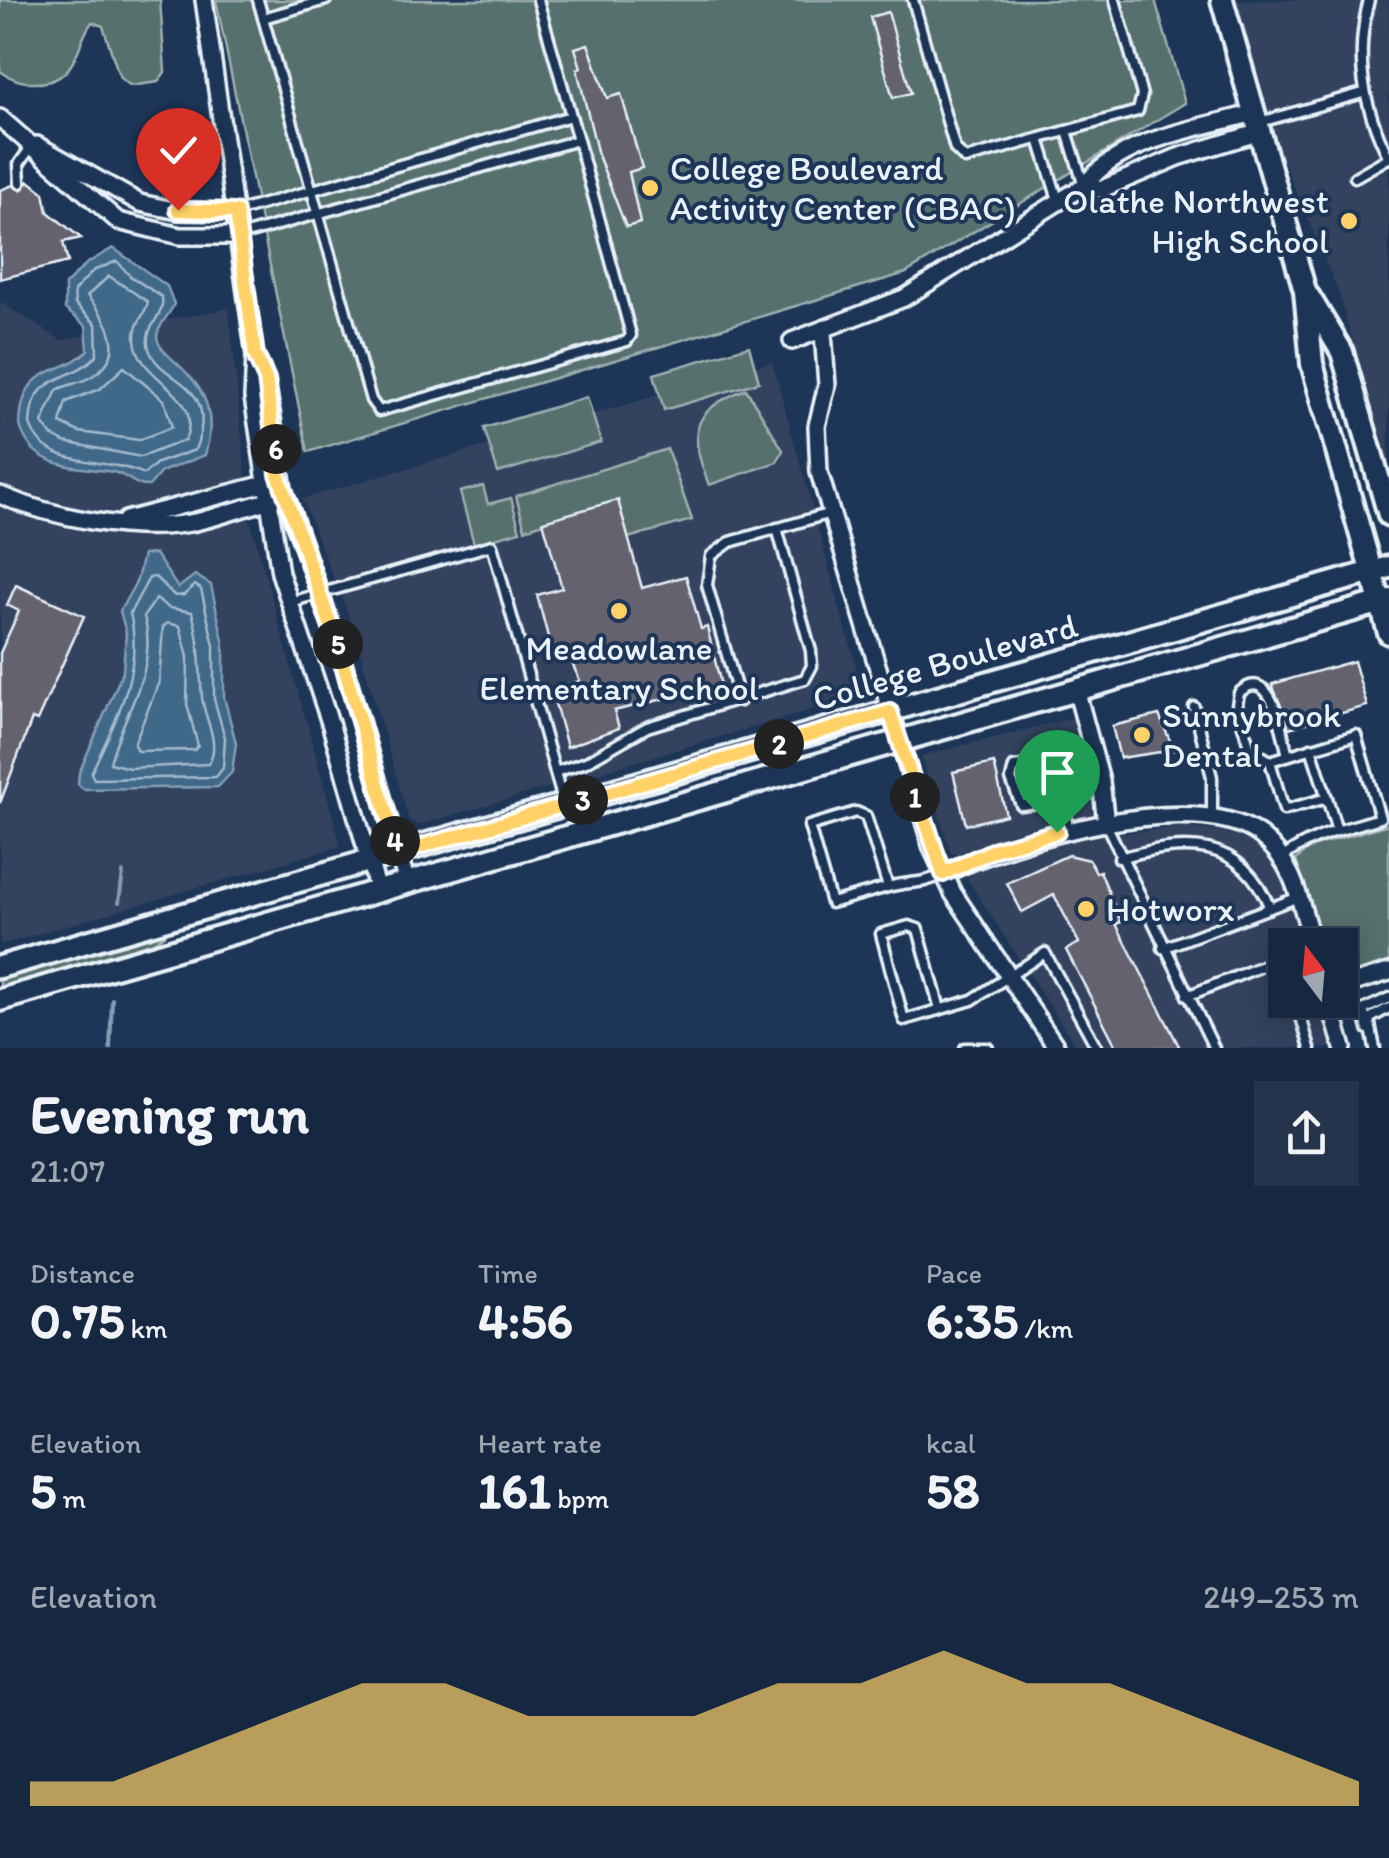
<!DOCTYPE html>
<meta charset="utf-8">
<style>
:root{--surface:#162841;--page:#23344c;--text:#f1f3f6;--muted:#9ea6b1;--line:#35445a;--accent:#ffd166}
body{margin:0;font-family:Itim,sans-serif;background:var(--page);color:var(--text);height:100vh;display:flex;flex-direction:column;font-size:38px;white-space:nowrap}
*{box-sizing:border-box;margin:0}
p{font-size:32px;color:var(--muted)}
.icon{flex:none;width:55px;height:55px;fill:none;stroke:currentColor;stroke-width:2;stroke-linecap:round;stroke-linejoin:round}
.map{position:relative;height:1048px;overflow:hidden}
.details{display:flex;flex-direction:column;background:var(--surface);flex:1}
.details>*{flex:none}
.needle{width:65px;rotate:344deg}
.tools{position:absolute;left:1268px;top:928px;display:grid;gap:20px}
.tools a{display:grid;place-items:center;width:90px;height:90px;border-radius:0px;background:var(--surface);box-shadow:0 5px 25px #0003,0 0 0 2px var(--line);font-size:50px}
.pin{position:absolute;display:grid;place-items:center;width:85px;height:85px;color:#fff;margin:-102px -42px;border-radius:50% 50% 50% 0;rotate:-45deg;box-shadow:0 0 10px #0007}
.pin .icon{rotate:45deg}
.km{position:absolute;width:50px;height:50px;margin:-25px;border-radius:50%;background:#222;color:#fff;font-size:28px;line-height:50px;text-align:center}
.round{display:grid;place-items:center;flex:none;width:105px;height:105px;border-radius:0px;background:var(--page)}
.headline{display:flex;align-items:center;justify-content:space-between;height:170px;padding:0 30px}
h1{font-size:55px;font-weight:800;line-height:75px}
.stats{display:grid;grid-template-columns:repeat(3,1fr);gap:15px;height:170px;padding:10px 30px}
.stats div{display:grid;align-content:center}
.stats b{font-size:50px;font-weight:800}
.stats small{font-size:28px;font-weight:400}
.stats p{font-size:28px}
.chart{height:280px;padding:20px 30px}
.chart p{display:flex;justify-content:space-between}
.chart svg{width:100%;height:180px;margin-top:10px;fill:var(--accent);opacity:.7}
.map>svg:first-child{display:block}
</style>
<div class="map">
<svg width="1389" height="1048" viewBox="0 0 1389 1048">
<rect width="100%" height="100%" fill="#1d3557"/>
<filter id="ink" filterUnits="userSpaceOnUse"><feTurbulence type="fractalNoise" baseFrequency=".01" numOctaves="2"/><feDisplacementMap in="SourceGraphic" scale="20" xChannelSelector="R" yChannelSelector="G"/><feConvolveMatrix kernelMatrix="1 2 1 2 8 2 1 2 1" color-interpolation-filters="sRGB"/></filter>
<g filter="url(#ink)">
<!-- built -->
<g fill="#33425e">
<polygon points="1235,0 1389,0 1389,464 1337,289 1280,153"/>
<polygon points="0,302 61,340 229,308 250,520 341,846 0,945"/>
<polygon points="772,362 864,695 419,825 409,820 352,624 302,499"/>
<polygon points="1073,718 1090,777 1092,816 994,842 960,855 951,853 921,756"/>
<polygon points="1180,827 1238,833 1272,858 1286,883 1304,945 1285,945 1285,1000 1320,1000 1334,1048 1077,1048 967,879 974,869 1005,855 1078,838"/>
</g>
<!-- green -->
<g fill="#57706d" stroke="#a0b0b2" stroke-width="2.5">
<path d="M0,0H160L165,72L158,82L131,86L120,78L103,26L92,22C82,35 80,51 71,65C55,90 20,86 0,71Z"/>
<polygon points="216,0 1155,0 1185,103 906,273 308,452"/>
<polygon points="749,346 759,382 664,410 654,374"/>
<path d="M746,389L783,450L777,462L709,485C688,432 690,411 746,389Z"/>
<polygon points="587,397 601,442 498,473 484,428"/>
<polygon points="667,449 692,520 628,538 617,500 525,529 516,496"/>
<polygon points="483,486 488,504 511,498 520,531 474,544 460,492"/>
<polygon points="1389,824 1389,963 1340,977 1340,945 1320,945 1296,860 1310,847"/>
<polygon points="171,926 172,929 144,949 0,991 0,975"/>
</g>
<!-- water -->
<g fill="#416889" stroke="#849fb5" stroke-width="2.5">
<path d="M113,248L167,286L174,304C170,314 161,322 158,332C148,360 230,373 205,455L161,472L149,486C135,487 128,475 113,472C76,466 32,470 20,425C22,361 61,378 88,350L86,326L65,309V285L86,264Z"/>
<polygon points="155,554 178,588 195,575 211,585 224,645 224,697 236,743 232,772 218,787 83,789 78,784 79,773 123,671 126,633 120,611 137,580 143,555"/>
</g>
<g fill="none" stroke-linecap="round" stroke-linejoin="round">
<!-- shore -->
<g stroke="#a5bacc" stroke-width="2.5">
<path d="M117,261L130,276L162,297C166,317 142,326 149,349C160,384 222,381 195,450L157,463L144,474C110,457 44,470 30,424C32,371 71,384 97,355L96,324L75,304L74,291L93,271Z"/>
<path d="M109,276L148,302C145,315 134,324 135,339C137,382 206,391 185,440L141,457L64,442L51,435L42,423L57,390C68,384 78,384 89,378C130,355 109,321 87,296Z"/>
<polygon points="124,367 164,400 172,427 139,440 79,432 60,423 66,402 100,389"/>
<path d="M155,577L175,596L184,595L195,585L201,589L214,646V699L225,738L223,768L216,777L94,779L91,773C115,722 144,670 130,613L149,578Z"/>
<path d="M156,599L169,608L192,612C201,642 199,666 202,697C204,720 222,743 208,764L129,768L110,763C123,711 159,672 144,616Z"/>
<polygon points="167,623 180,626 188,657 187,704 198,746 194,750 137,751 134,744 159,682 163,627"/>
</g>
<!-- stream -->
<g stroke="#849fb5" stroke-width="4">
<polyline points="119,902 123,873"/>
<polyline points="110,1048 112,999"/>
</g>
</g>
<!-- building -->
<g fill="#656270" stroke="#e8f1f8" stroke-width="2.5">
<polygon points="888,12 911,93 893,98 870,17"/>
<polygon points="588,44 607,98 621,94 642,168 629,172 640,223 626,227 598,155 577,69 581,68 575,48"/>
<polygon points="29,181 44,193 48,212 81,238 63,242 68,262 0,279 0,190 13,185 21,190"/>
<polygon points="618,500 642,588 686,576 701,629 707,627 721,685 614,711 619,728 567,747 551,689 580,681 567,652 553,656 537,595 562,588 543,521"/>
<polygon points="16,585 84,616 37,721 32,719 0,803 0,653 19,611 7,605"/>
<polygon points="1354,661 1367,706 1289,728 1272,684"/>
<polygon points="1159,715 1174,750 1120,758 1112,726"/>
<polygon points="994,763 1006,815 966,825 953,772"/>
<polygon points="1068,855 1089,860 1096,873 1100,871 1121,922 1116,924 1180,1048 1117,1048 1066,950 1079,943 1054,895 1022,912 1007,883"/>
</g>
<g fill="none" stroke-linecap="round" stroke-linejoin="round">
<!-- lane casing -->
<g stroke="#e8f1f8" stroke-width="15">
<g id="lane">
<polyline points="258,0 371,400 379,411 627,341 631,335 578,140"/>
<polyline points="913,0 955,149 965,159 1138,111 1142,95 1115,0"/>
<path d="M1369,0C1354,57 1363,107 1389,158"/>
<polyline points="263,18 326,0"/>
<polyline points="1257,123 1363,93"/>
<polyline points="1067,131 1084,186"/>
<polyline points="1039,139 1058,200"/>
<polyline points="1355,177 1388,158"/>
<polyline points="20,183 19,164 31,147"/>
<polyline points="236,212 571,116"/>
<polyline points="239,236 578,140 538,0"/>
<polyline points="290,602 492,545 563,801"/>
<polyline points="740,701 707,585 711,556 730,542 831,513"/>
<polyline points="1194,707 1212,777 1212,818"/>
<polyline points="1311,748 1327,798"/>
<path d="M1270,761L1250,749L1237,705L1239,693C1272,662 1282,734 1288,755"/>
<polyline points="555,772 586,762 647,727 805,679 812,666 811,651 777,528"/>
<polyline points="1062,800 1021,805 1011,779 1014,767 1052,762 1069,830"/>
<polyline points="1106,824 1214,1048"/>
<path d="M1119,858C1187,840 1240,836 1270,908"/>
<path d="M1282,858C1312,835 1345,829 1380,818L1356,735L1270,761L1284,810L1327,798L1337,831"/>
<path d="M888,887L866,816L856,812L809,826L831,903L888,887C909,881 923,885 943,874"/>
<polyline points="1163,948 1299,897"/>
<polyline points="1187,996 1285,957"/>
<polyline points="1296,1000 1310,1048"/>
<polyline points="940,1009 918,929 909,926 881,934 904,1020 972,1000 1045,953 1097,1048"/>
<polyline points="1368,1029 1363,1010 1389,998"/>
<polyline points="965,1048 988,1048"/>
<polyline points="1375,1048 1369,1019 1389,1008"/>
</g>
</g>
<!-- street casing -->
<g stroke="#e8f1f8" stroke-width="22">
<g id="street">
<polyline points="204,0 255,355 266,379 283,489 338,645 407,883"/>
<polyline points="0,118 118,221 180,236 239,236"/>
<polyline points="37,145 140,203 178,211 236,212"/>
<polyline points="1084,186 1102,189 1178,157 1260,132"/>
<polyline points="823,333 827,385 817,426 819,472 932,848 953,893 1057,1048"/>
<path d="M792,341L904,298L1084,186C1121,138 1198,129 1254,113"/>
<polyline points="255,355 253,397 280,573 331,726 378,891"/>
<path d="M0,495C53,518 133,533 190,523C218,518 245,506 273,500"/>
<polyline points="126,520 273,482"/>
<polyline points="1076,689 1101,781 1106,824"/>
<path d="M943,874C1010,841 1196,785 1261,836C1295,863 1301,906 1313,945"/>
<polyline points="1340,987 1389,972"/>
<polyline points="1329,1000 1343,1048"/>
</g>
</g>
<!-- secondary casing -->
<g stroke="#e8f1f8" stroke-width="28">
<g id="secondary">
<polyline points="1222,0 1305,291 1312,364 1389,633"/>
<polyline points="1309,297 1342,352 1389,515"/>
<polyline points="0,967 1389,567"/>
<polyline points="0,1000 1389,600"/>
</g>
</g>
<!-- lane -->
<use href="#lane" stroke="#1d3557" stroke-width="8"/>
<!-- street -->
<use href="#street" stroke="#1d3557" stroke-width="15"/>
<!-- secondary -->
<use href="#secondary" stroke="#1d3557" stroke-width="20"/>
</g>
</g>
<g fill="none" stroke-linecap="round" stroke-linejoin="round" filter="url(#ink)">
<!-- route casing -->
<g stroke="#fff" stroke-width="20">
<polyline id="route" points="178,210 236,212 255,355 266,379 278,474 338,646 398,853 890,712 943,874 996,849 1057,832"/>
</g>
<!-- route -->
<use href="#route" stroke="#ffd166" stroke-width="12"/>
</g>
<!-- markers -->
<g fill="#ffd166" stroke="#1d3557" stroke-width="4">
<circle cx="650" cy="188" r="10"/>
<circle cx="1349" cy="221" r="10"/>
<circle cx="619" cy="611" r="10"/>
<circle cx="1142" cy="735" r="10"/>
<circle cx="1086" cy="909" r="10"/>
</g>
<g text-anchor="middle" stroke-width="8" stroke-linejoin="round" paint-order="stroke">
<!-- poi labels -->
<g font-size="35" fill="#e8f1f8" stroke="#1d3557" text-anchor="start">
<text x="670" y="180">College Boulevard<tspan x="670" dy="40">Activity Center (CBAC)</tspan></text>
<text x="1329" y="213" text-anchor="end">Olathe Northwest<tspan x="1329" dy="40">High School</tspan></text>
<text x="619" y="660" text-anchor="middle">Meadowlane<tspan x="619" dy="40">Elementary School</tspan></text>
<text x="1162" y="727">Sunnybrook<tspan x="1162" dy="40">Dental</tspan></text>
<text x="1106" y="921">Hotworx</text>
</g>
<!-- street labels -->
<g font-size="35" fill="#e8f1f8" stroke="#1d3557">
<text transform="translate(945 662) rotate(-16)" y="12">College Boulevard</text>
</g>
</g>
</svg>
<div class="tools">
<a><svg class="needle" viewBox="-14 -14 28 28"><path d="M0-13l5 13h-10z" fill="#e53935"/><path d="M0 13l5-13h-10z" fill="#9ea6b1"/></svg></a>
</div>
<div class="pin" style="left:1057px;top:832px;background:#1e9e55"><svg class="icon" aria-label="arrive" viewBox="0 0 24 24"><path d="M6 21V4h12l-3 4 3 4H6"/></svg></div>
<div class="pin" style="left:178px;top:210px;background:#d93025"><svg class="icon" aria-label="check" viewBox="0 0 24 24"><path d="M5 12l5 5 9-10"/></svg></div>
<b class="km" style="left:915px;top:797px">1</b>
<b class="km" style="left:779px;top:744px">2</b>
<b class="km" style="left:583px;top:800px">3</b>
<b class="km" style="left:395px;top:841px">4</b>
<b class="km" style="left:338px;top:644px">5</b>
<b class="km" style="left:276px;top:449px">6</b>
</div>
<section class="details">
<div class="headline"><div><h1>Evening run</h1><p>21:07</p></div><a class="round"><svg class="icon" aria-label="share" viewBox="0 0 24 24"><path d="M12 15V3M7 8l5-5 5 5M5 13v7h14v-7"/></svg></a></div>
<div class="stats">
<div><p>Distance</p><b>0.75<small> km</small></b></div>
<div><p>Time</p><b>4:56</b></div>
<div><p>Pace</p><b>6:35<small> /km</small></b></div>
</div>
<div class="stats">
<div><p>Elevation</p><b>5<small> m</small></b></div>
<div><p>Heart rate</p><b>161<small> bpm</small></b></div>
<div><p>kcal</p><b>58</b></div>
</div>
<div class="chart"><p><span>Elevation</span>249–253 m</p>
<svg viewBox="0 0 160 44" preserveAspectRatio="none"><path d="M0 44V38L10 38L20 30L30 22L40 14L50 14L60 22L70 22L80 22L90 14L100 14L110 6L120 14L130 14L140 22L150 30L160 38V44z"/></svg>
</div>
</section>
